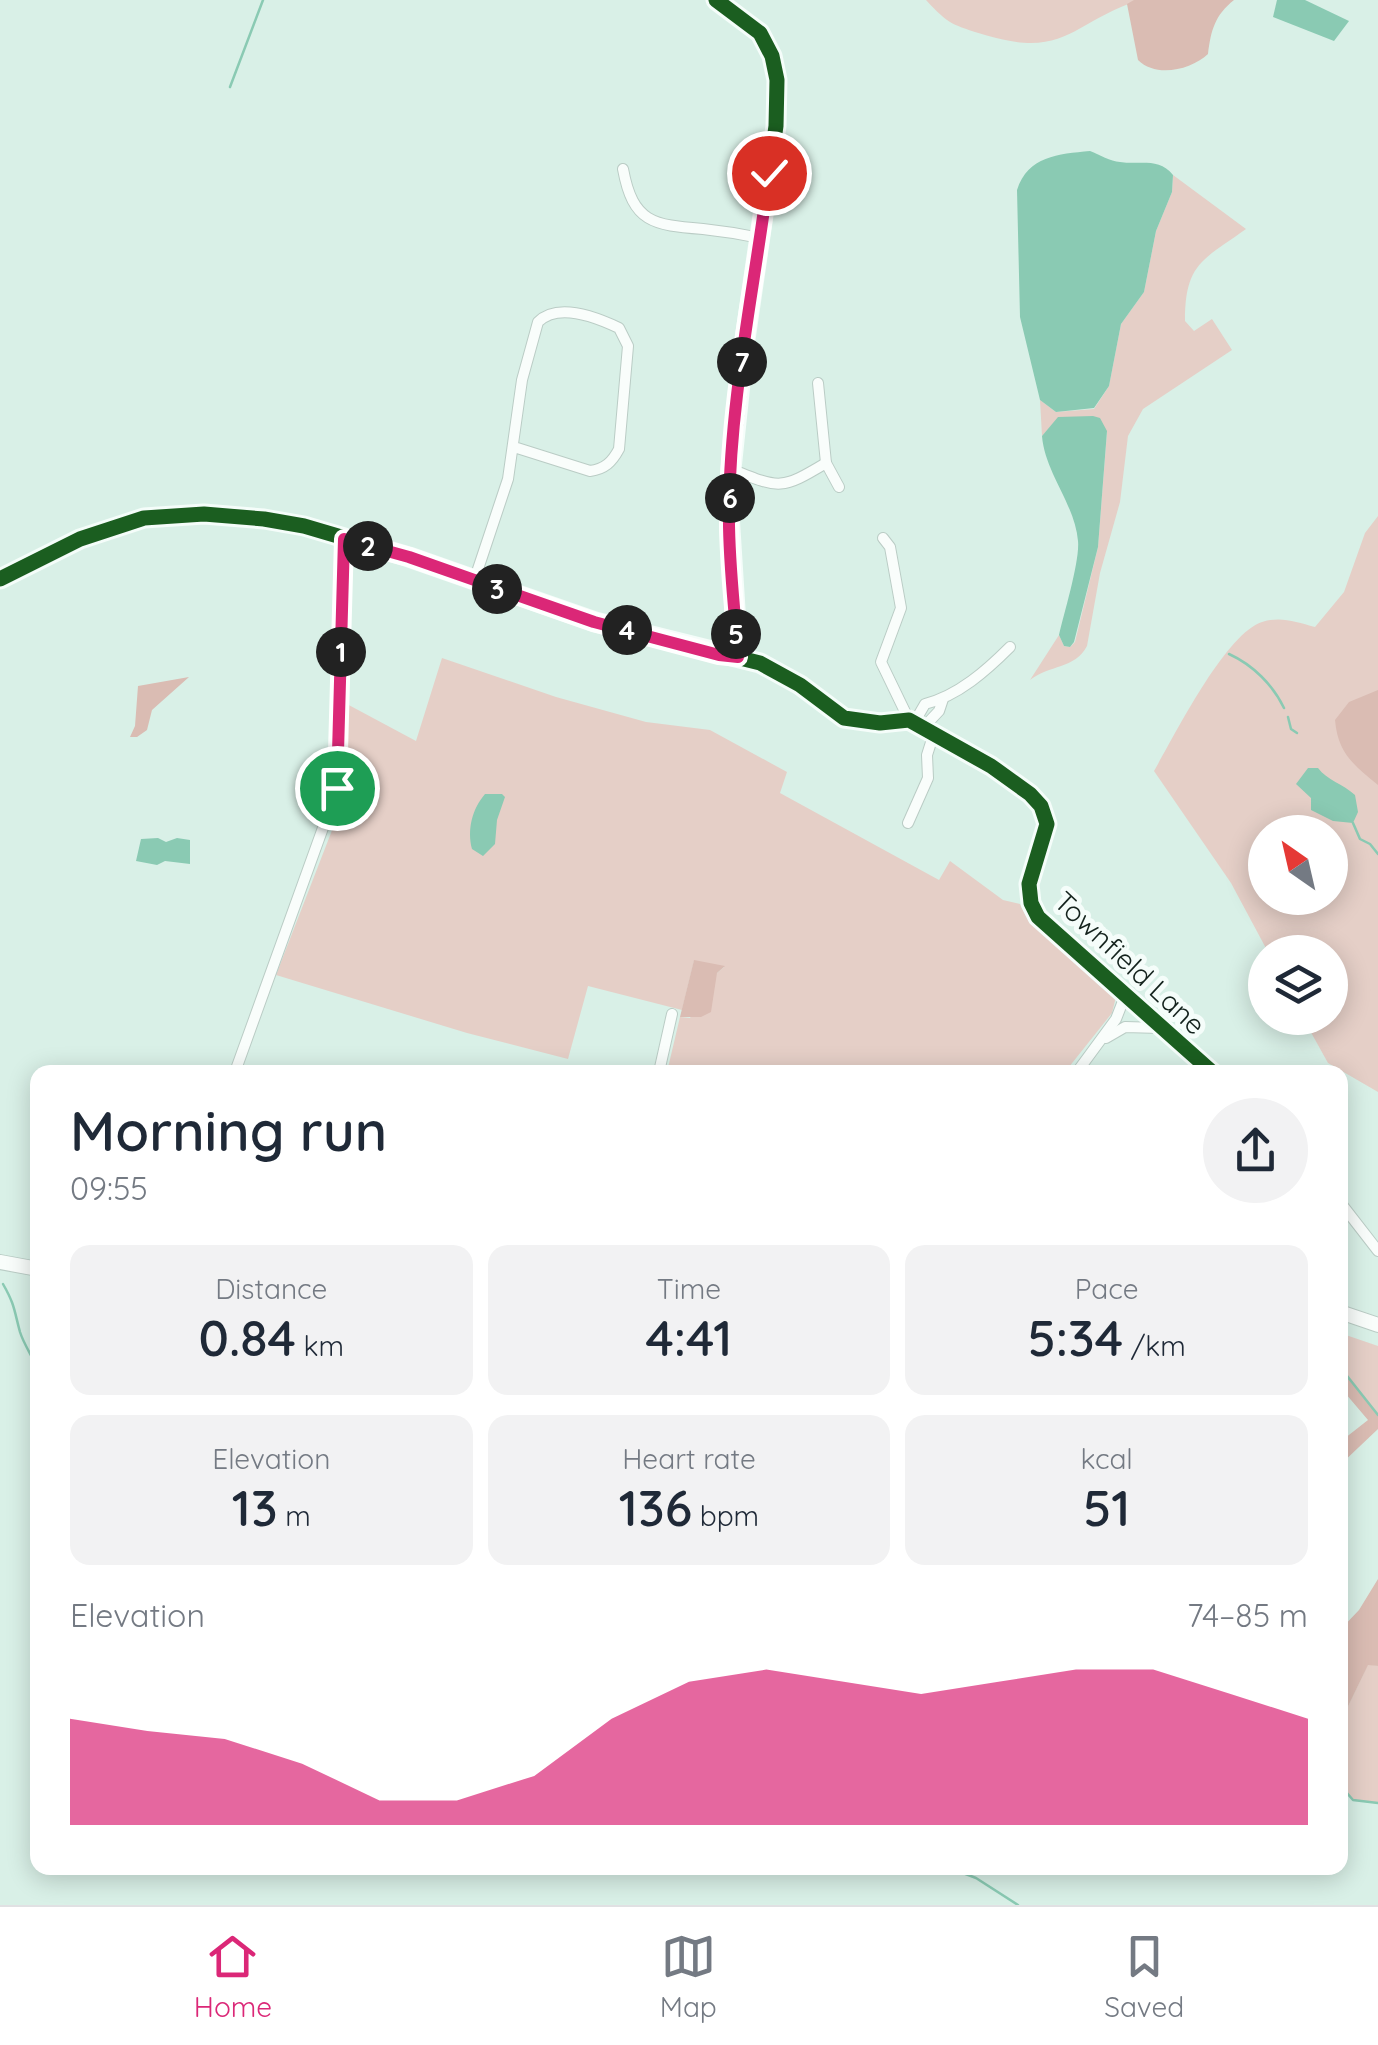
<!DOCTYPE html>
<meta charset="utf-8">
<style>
:root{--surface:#fff;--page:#f2f2f3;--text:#1f2937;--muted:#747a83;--line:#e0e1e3;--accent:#db2777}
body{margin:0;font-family:Quicksand,sans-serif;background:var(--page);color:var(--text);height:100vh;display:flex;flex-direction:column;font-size:38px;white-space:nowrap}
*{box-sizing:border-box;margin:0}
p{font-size:32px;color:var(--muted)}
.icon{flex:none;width:55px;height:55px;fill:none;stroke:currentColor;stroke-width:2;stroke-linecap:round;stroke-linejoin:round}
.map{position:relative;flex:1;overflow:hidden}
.side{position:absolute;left:30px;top:1065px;width:1318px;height:810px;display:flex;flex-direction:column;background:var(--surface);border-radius:20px;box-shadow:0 5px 25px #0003}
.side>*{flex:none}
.needle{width:65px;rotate:326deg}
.fabs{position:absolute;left:1248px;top:815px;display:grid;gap:20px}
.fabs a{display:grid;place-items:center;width:100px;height:100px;border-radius:50%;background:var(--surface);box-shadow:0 5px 25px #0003;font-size:50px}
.pin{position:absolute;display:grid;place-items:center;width:85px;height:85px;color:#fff;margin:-42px;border:5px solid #fff;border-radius:50%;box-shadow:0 2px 10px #0007}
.km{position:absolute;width:50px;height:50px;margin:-25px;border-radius:50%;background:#222;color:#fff;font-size:28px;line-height:50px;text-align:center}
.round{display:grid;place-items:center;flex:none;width:105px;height:105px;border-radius:52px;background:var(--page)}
.overview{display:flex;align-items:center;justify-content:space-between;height:170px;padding:0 40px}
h1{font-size:55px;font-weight:600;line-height:75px}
.metrics{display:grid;grid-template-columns:repeat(3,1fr);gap:15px;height:170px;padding:10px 40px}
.metrics div{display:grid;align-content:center;border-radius:20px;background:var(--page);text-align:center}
.metrics b{font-size:50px;font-weight:600}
.metrics small{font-size:28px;font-weight:400}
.metrics p{font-size:28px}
.chart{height:280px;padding:20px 40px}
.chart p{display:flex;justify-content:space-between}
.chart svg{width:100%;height:180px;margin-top:10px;fill:var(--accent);opacity:.7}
.tab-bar{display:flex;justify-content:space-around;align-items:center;height:140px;border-top:2px solid var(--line);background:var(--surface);font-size:28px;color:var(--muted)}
.tab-bar a{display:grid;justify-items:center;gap:5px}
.tab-bar .active{color:var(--accent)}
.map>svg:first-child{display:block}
</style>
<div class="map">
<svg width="1378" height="1905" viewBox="0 0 1378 1905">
<rect width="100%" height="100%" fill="#d9f0e7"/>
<!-- green -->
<g fill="#e5cfc7" fill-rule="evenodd">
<path d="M926,0H1139C1071,23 1066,59 985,35C953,25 949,25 926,0Z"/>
<path d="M1173,175L1246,229C1203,260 1185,263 1185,321L1194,331L1212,319L1232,350L1143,409L1128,436L1120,502L1100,573L1087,646C1075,669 1049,665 1030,680L1059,635L1064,646L1070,647L1075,642L1098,547L1107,432L1059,417L1042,436L1040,400L1056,412L1094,409L1109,386L1121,324L1144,292L1156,231L1172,192Z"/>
<path d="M1378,516V1092L1328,1063L1303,1018H1330V952H1268L1231,883L1154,771C1175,735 1225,634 1262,622C1281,616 1296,622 1315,627L1344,592L1365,533ZM1265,832H1330V898H1265Z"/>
<polygon points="442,658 556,697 646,722 710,730 787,772 780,793 939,880 950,861 1003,900 1020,904 1026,916 1111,990 1116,997 1112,1013 1065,1072 667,1072 680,1017 690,1018 717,973 724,967 694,961 682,1010 588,986 568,1059 467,1033 276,975 348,789 345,703 416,741"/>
<polygon points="1340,1333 1378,1346 1378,1415 1340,1367"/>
<polygon points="1368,1664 1378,1666 1378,1804 1353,1800 1340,1785 1340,1723"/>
</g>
<!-- forest -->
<g fill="#dabcb3">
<path d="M1134,0H1234C1215,15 1211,30 1208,54C1191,70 1156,78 1138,60L1127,4Z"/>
<polygon points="189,677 152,710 147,730 137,737 130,737 135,726 138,686"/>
<path d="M1378,690V785C1354,765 1338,754 1335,720L1349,702Z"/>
<polygon points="694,960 725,966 717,973 711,1012 701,1017 680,1017"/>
<polygon points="1340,1367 1378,1415 1378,1429 1340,1465 1340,1442 1368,1420 1340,1387"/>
<polygon points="1378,1579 1378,1666 1368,1665 1340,1723 1340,1630 1359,1610"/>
</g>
<!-- water -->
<g fill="#8acab3">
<polygon points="1277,0 1305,0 1349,21 1334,41 1273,17"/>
<path d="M1090,151C1100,155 1110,161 1120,162C1140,165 1159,157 1173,175L1172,192L1156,231L1144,292L1121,324L1109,386L1094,408L1056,412L1040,400L1020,317L1017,190C1028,156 1058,154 1090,151Z"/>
<path d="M1093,416L1100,418L1107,431L1098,547L1074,642L1070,647L1064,646L1059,635C1064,613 1080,561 1078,541C1075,504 1045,473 1042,436L1058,417Z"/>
<path d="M1308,768H1318C1327,780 1343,784 1355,795L1358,812L1353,823L1333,821L1311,810V798L1296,784Z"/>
<path d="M485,794H502L505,797L497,820L495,844L483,856L472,849C467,830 472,809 485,794Z"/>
<polygon points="158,838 166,842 177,838 190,840 190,864 165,861 157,865 136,861 141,839"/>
</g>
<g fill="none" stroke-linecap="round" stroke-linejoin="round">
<!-- stream -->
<g stroke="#8acab3" stroke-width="2.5">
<polyline points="230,87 263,0"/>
<path d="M1229,654C1253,665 1273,685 1284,708"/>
<polyline points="1288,717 1291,729 1297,733"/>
<polyline points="1353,823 1360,839 1370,844 1378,854"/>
<path d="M3,1284C15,1305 14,1310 20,1332C24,1345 33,1357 38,1370"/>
<polyline points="1340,1367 1378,1415"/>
<polyline points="1340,1785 1353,1800 1378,1803"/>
<polyline points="950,1868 976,1878 1018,1905"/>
</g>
<!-- minor casing -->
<g stroke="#baccc5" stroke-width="12">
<g id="minor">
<polyline points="716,0 760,33 772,56 777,80 776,126 744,346 731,469 729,513 738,657"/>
<path d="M623,169C633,223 653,225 703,229C722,231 741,234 760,238"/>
<polyline points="818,383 826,463"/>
<path d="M731,469C780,489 781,490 826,463L839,487"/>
<polyline points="883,538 890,547 901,608 881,662 909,720"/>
<polyline points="0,579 80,539 144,518 204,514 264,519 304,526 409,557 595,622 760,663 800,685 844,718 880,723 909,720 991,766 1030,794 1041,806 1047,824 1029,884 1031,903 1038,917 1212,1072"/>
<path d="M474,581L508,479L522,380L538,322C558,302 596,317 619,328L628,346L619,449C612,462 605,469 590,471L514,447"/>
<path d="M914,723L925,704C958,696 987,670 1010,647"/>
<polyline points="922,729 939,711 943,699"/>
<polyline points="908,823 928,778 927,755 933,736"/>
<polyline points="1106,1038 1125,1027 1160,1028"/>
<polyline points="235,1072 337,789 345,539"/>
<polyline points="659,1072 672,1014"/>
<polyline points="1077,1072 1116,1019 1125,996"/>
<polyline points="1340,1202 1378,1251"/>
</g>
</g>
<!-- major casing -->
<g stroke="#baccc5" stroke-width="16">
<g id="major">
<polyline points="0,1262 38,1269"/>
<polyline points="1340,1312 1378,1325"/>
</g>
</g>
<!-- minor -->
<use href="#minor" stroke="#f9fdfb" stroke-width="10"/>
<!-- major -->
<use href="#major" stroke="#f9fdfb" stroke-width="14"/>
<!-- cycleway casing -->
<g stroke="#f5fdfa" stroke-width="21">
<g id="cycleway">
<polyline points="716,0 760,33 772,56 777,80 776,126 744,346 731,469 729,513 738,657"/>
<polyline points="0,579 80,539 144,518 204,514 264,519 304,526 409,557 595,622 760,663 800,685 844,718 880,723 909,720 991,766 1030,794 1041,806 1047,824 1029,884 1031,903 1038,917 1212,1072"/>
</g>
</g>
<!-- cycleway -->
<use href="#cycleway" stroke="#1b5e20" stroke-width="15"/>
</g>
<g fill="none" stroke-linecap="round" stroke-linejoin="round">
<!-- route casing -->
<g stroke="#fff" stroke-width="20">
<path id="route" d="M337,788L344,539L409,557L594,622L719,655L738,657C735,609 728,559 729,511C730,397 755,285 769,173"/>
</g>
<!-- route -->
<use href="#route" stroke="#db2777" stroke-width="12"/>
</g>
<g text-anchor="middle" stroke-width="10" stroke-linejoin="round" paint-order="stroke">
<!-- street labels -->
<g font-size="28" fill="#14231d" stroke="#f5fdfa">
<text transform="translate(1130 963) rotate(43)" y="10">Townfield Lane</text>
</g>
</g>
</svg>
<div class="fabs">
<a><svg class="needle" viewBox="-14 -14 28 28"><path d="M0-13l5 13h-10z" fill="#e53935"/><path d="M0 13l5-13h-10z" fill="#747a83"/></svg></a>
<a><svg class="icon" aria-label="layers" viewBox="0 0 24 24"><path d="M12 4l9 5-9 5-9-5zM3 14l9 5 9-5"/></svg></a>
</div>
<div class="pin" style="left:337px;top:788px;background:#1e9e55"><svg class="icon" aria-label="arrive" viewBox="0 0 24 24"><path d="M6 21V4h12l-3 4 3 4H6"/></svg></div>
<div class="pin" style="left:769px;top:173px;background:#d93025"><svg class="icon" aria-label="check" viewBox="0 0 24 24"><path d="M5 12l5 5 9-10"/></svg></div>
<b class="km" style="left:341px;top:652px">1</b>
<b class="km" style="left:368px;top:546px">2</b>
<b class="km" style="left:497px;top:589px">3</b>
<b class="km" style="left:627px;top:630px">4</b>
<b class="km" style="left:736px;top:634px">5</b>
<b class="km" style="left:730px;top:498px">6</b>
<b class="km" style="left:742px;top:362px">7</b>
<section class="side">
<div class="overview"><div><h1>Morning run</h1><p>09:55</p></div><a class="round"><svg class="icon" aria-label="share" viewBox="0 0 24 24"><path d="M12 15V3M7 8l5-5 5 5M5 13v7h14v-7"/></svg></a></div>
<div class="metrics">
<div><p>Distance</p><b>0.84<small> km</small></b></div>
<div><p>Time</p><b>4:41</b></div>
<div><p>Pace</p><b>5:34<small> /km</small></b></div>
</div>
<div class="metrics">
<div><p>Elevation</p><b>13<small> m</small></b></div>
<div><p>Heart rate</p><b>136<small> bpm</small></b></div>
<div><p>kcal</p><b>51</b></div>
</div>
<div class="chart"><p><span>Elevation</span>74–85 m</p>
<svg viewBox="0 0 160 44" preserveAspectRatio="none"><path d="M0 44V18L10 21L20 23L30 29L40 38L50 38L60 32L70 18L80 9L90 6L100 9L110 12L120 9L130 6L140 6L150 12L160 18V44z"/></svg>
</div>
</section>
</div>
<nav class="tab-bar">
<a class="active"><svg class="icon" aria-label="home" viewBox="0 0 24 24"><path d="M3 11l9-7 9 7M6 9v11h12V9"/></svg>Home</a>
<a><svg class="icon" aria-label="map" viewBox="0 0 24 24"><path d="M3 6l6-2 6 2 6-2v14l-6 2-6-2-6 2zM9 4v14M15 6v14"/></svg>Map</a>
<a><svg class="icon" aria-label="saved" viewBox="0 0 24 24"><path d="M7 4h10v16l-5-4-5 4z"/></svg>Saved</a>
</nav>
